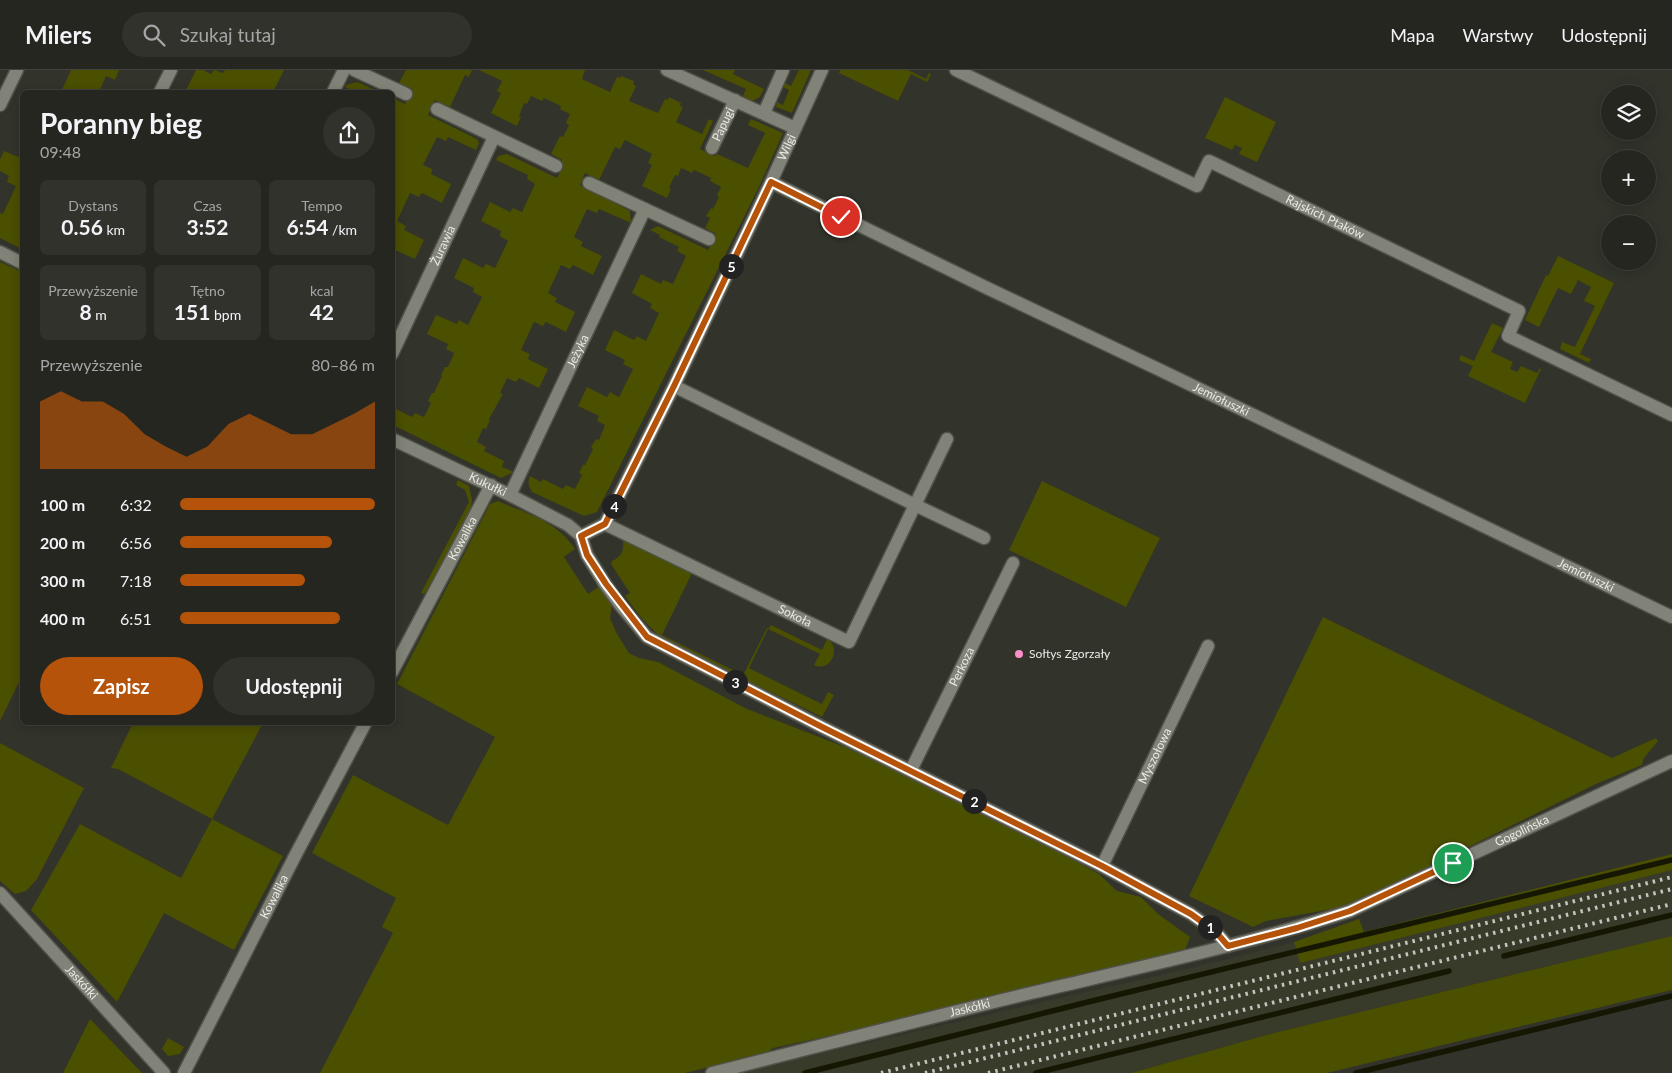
<!DOCTYPE html>
<html lang="pl">
<meta charset="utf-8">
<style>
:root{--surface:#262620;--page:#32322d;--text:#f1f3f6;--muted:#a4a5a5;--line:#42433e;--accent:#b45309}
body{margin:0;font-family:Lato,sans-serif;background:var(--page);color:var(--text);height:100vh;display:flex;flex-direction:column;font-size:19px;white-space:nowrap}
*{box-sizing:border-box;margin:0}
p{font-size:16px;color:var(--muted)}
.icon{flex:none;width:28px;height:28px;fill:none;stroke:currentColor;stroke-width:2;stroke-linecap:round;stroke-linejoin:round}
.map{position:relative;flex:1;overflow:hidden}
.drawer{position:absolute;left:20px;top:20px;width:375px;height:635px;display:flex;flex-direction:column;background:var(--surface);border-radius:8px;box-shadow:0 2px 12px #0003,0 0 0 1px var(--line)}
.drawer>*{flex:none}
.tools{position:absolute;left:1601px;top:15px;display:grid;gap:10px}
.tools a{display:grid;place-items:center;width:55px;height:55px;border-radius:50%;background:var(--surface);box-shadow:0 2px 12px #0003,0 0 0 1px var(--line);font-size:25px}
.pin{position:absolute;display:grid;place-items:center;width:42px;height:42px;color:#fff;margin:-21px;border:2px solid #fff;border-radius:50%;box-shadow:0 1px 5px #0007}
.km{position:absolute;width:25px;height:25px;margin:-12px;border-radius:50%;background:#222;color:#fff;font-size:14px;line-height:25px;text-align:center}
.round{display:grid;place-items:center;flex:none;width:52px;height:52px;border-radius:26px;background:var(--page)}
.overview{display:flex;align-items:center;justify-content:space-between;height:85px;padding:0 20px}
h1{font-size:28px;font-weight:700;line-height:38px}
.stats{display:grid;grid-template-columns:repeat(3,1fr);gap:8px;height:85px;padding:5px 20px}
.stats div{display:grid;align-content:center;border-radius:8px;background:var(--page);text-align:center}
.stats b{font-size:21px;font-weight:700}
.stats small{font-size:14px;font-weight:400}
.stats p{font-size:14px}
.chart{height:140px;padding:10px 20px}
.chart p{display:flex;justify-content:space-between}
.chart svg{width:100%;height:90px;margin-top:5px;fill:var(--accent);opacity:.7}
.action{display:flex;gap:10px;margin-top:auto;padding:10px 20px}
.action a{flex:1;height:58px;border-radius:30px;background:var(--accent);color:#fff;font-size:20px;font-weight:700;line-height:58px;text-align:center}
.action a+a{background:var(--page);color:var(--text)}
ul{padding:0 20px;list-style:none;font-size:16px}
li{display:grid;grid-template-columns:80px 60px 1fr;align-items:center;height:38px}
li i{height:12px;border-radius:6px;background:var(--accent)}
header{display:flex;align-items:center;gap:30px;box-sizing:border-box;height:70px;padding:0 25px;background:var(--surface);border-bottom:1px solid var(--line)}
header strong{font-size:24px}
nav{display:flex;gap:28px;margin-inline-start:auto;font-size:18px}
.search{width:350px;height:45px;background:var(--page);display:flex;align-items:center;gap:12px;box-sizing:border-box;padding:0 18px;border-radius:28px;color:var(--muted);font-size:19px}
.map>svg:first-child{display:block}
</style>
<header>
<strong>Milers</strong>
<div class="search"><svg class="icon" aria-label="search" viewBox="0 0 24 24"><circle cx="10" cy="10" r="6"/><path d="M15 15l6 6"/></svg>Szukaj tutaj</div>
<nav><a>Mapa</a><a>Warstwy</a><a>Udostępnij</a></nav>
</header>
<div class="map">
<svg width="1672" height="1003" viewBox="0 0 1672 1003">
<rect width="100%" height="100%" fill="#32332a"/>
<!-- built -->
<polygon fill="#383a2a" points="1672,784 1672,866 1270,964 1131,1003 736,1003 1216,892 1294,872 1359,849 1364,862"/>
<!-- green -->
<g fill="#4b4f00">
<polygon points="71,0 119,0 115,10 106,6 99,22 61,22"/>
<polygon points="196,0 203,0 211,4 214,0 223,3 225,0 284,0 273,22 192,22 186,20"/>
<polygon points="406,0 472,0 469,7 465,5 450,37 435,30 428,45 477,69 479,73 476,80 448,67 446,71 437,67 423,95 432,99 431,104 451,114 442,133 422,123 419,127 410,123 397,151 406,156 404,160 424,170 415,189 395,180 393,183 393,28 405,34 412,19 399,13"/>
<path d="M479,0H585L582,9L610,22L617,7L620,8L621,6L634,11L633,14L636,16L629,31L658,43L665,29L668,30L669,27L681,33L680,36L683,37L676,52L702,64L709,49L713,51L700,79L715,86L717,84L748,98L765,63L748,55L751,49L783,63L759,117L597,442L584,446L532,422C529,416 527,413 530,406L541,412L543,409L563,419L566,415L575,419L582,405L579,403L583,395H585L593,379L591,377L596,369L599,370L605,355L597,351L599,346L578,336L587,317L607,327L610,322L619,327L633,299L623,294L625,290L605,280L614,260L634,270L637,266L646,271L659,243L650,238L652,234L632,223L641,204L661,214L663,210L673,214L686,186L677,181L679,177L659,167L660,165L650,160L658,156L708,180L716,164L705,158L710,148L706,146L711,138L713,139L719,127L717,125L721,117L710,111L711,108L694,100L692,103L681,98L678,106L675,105L669,118L671,119L667,128L642,116L652,95L648,93L652,84L625,70L620,79L615,77L599,110L585,103L580,115L630,141L631,153L599,139L597,143L587,139L574,167L583,172L581,176L602,186L593,205L573,195L570,199L561,195L548,223L557,228L555,232L575,242L566,262L546,252L543,256L534,252L521,280L530,284L528,289L548,299L539,318L519,308L516,312L507,308L500,323L503,324L489,349L490,350L486,359L483,358L477,372L486,377L484,381L504,391L502,397L514,402L501,408L393,355L392,337L412,347L415,343L424,347L431,333L428,331L432,323H434L442,306L441,305L445,297H448L454,283L446,279L448,274L427,264L436,245L457,254L459,250L468,255L482,227L473,222L474,218L454,208L463,188L483,198L486,194L495,198L508,171L500,166L501,161L481,151L490,132L510,142L513,138L522,142L535,114L527,109L528,105L496,90L498,86L507,84L557,108L562,98L559,97L562,90L551,84L560,66L563,67L569,55L566,53L570,44L560,39L561,36L544,28L542,31L531,26L527,34L524,33L519,46L521,47L517,56L491,43L501,23L497,21L502,11Z"/>
<polygon points="703,0 735,0 733,4 764,19 760,27 752,31 743,26 746,19"/>
<polygon points="799,0 811,0 792,43 776,37 777,32 783,35 789,20 783,17 785,13 791,16"/>
<polygon points="840,0 908,0 926,9 929,3 931,4 927,12 911,4 898,31 839,3"/>
<polygon points="357,12 380,22 356,22 345,17 346,15"/>
<polygon points="1225,27 1276,52 1257,92 1239,84 1242,78 1235,75 1232,80 1205,68"/>
<polygon points="4,81 18,87 21,82 22,82 22,179 0,168 0,143 3,144 16,116 7,112 9,106 0,101 0,89"/>
<polygon points="1558,186 1614,213 1580,284 1591,289 1589,293 1560,279 1562,272 1575,277 1595,236 1584,231 1591,217 1578,210 1571,224 1558,218 1539,257 1525,250 1546,205 1548,206"/>
<polygon points="0,192 22,202 22,606 0,651"/>
<polygon points="1492,253 1503,258 1491,282 1513,292 1510,299 1517,302 1521,296 1537,303 1540,298 1541,299 1525,333 1468,306 1473,296 1459,290 1461,285 1474,291"/>
<polygon points="458,410 469,416 472,429 471,440 436,508 424,524 421,523 469,432 465,420 456,415"/>
<polygon points="1042,411 1160,468 1126,537 1009,480"/>
<path d="M498,431C526,443 558,452 575,479L564,487L588,524L600,516L612,535L610,548L617,564L629,583L639,588L658,592L747,639L850,679L1022,762L1099,804L1117,821L1141,827L1158,844L1190,867L1185,880L838,964L773,978L766,983L685,1003H320L393,863L382,857L396,828L312,783L353,705L448,755L495,667L397,614L490,434Z"/>
<path d="M623,470L692,503L662,565L743,605L767,558L768,559L771,555L822,580L827,569C842,577 831,603 814,595L820,584L768,559L749,598L822,634L828,622L834,625L822,647L666,571C649,558 637,543 625,526L630,523L611,494L612,491C622,486 624,481 623,470Z"/>
<polygon points="1323,547 1612,688 1656,668 1658,671 1644,688 1642,695 1596,714 1349,836 1266,851 1253,857 1189,826"/>
<polygon points="133,653 263,653 212,749 283,786 234,880 164,843 117,932 31,840 80,754 181,808 212,749 118,699 111,698"/>
<polygon points="0,673 84,718 37,809 26,821 15,824 0,811"/>
<polygon points="1672,784 1672,800 1300,893 1294,872 1359,849 1364,862"/>
<polygon points="1672,866 1672,920 1327,1003 1131,1003 1270,964"/>
<polygon points="90,949 142,1003 63,1003"/>
<polygon points="168,968 184,977 180,984 168,986 162,979"/>
</g>
<g fill="none" stroke-linecap="round" stroke-linejoin="round">
<!-- stream -->
<g stroke="#161702" stroke-width="5.5">
<polyline points="1504,886 1672,845"/>
<polyline points="805,1003 1092,931 1672,790"/>
<polyline points="1036,1003 1449,901"/>
<polyline points="1356,1003 1672,926"/>
</g>
<!-- minor casing -->
<g stroke="#505149" stroke-width="15">
<g id="minor">
<polyline points="354,0 406,24"/>
<polyline points="667,0 795,58"/>
<path id="s1" d="M956,0L1197,116L1209,91L1519,241L1508,266L1672,345"/>
<polyline points="160,22 171,0"/>
<polyline points="333,22 344,0"/>
<polyline points="0,35 17,0"/>
<polyline points="437,39 556,96"/>
<polyline points="764,43 783,0"/>
<path id="s2" d="M712,78L735,30"/>
<path id="s3" d="M771,112L987,218L1160,300L1672,547"/>
<polyline points="589,113 709,169"/>
<polyline points="0,182 22,193"/>
<path id="s4" d="M392,284L494,67"/>
<path id="s5" d="M392,369L510,425L568,455L581,466"/>
<polyline points="947,369 915,435 984,468"/>
<path id="s6" d="M510,425L645,139"/>
<path id="s7" d="M605,454L849,572L915,435L674,316"/>
<polyline points="581,466 587,485 605,514 621,536 647,567 822,657 1102,796 1191,844 1216,862 1228,876"/>
<path id="s8" d="M581,466L605,454L674,316L771,112L822,0"/>
<path id="s9" d="M392,602L491,415"/>
<path id="s10" d="M911,700L1013,493"/>
<path id="s11" d="M1102,796L1208,576"/>
<path id="s12" d="M0,823L164,1003"/>
<path id="s13" d="M184,1003L295,786L366,652"/>
<path id="s14" d="M712,1003C820,976 927,948 1035,922C1141,897 1247,874 1350,841L1672,691"/>
</g>
</g>
<!-- minor -->
<use href="#minor" stroke="#828378" stroke-width="12"/>
<!-- rail -->
<g stroke="#c3c4bd" stroke-width="4" stroke-dasharray="2.5 5" stroke-linecap="butt">
<polyline points="881,1003 1672,807"/>
<polyline points="925,1003 1672,819"/>
<polyline points="988,1003 1672,834"/>
</g>
</g>
<g fill="none" stroke-linecap="round" stroke-linejoin="round">
<!-- route casing -->
<g stroke="#fff" stroke-width="10">
<polyline id="route" points="841,147 771,112 674,316 605,454 581,466 587,485 606,514 647,567 822,657 1102,796 1191,844 1216,862 1228,876 1297,858 1350,841 1453,793"/>
</g>
<!-- route -->
<use href="#route" stroke="#b45309" stroke-width="6"/>
</g>
<!-- markers -->
<circle fill="#fa8fc7" stroke="#32332a" stroke-width="2" cx="1019" cy="584" r="5"/>
<g text-anchor="middle" stroke-width="4.5" stroke-linejoin="round" paint-order="stroke">
<!-- street labels -->
<g font-size="12" fill="#eaebe5" stroke="#32332a">
<text dy="4" stroke="none"><textPath href="#s2" startOffset="26">Papugi</textPath></text>
<text dy="4" stroke="none"><textPath href="#s8" startOffset="445">Wilgi</textPath></text>
<text dy="4" stroke="none"><textPath href="#s1" startOffset="424">Rajskich Ptaków</textPath></text>
<text dy="4" stroke="none"><textPath href="#s4" startOffset="120">Żurawia</textPath></text>
<text dy="4" stroke="none"><textPath href="#s6" startOffset="159">Jeżyka</textPath></text>
<text dy="4" stroke="none"><textPath href="#s3" startOffset="500">Jemiołuszki</textPath></text>
<text dy="4" stroke="none"><textPath href="#s5" startOffset="106">Kukułki</textPath></text>
<text dy="4" stroke="none"><textPath href="#s9" startOffset="151">Kowalika</textPath></text>
<text dy="4" stroke="none"><textPath href="#s3" startOffset="905">Jemiołuszki</textPath></text>
<text dy="4" stroke="none"><textPath href="#s7" startOffset="211">Sokoła</textPath></text>
<text dy="4" stroke="none"><textPath href="#s10" startOffset="115">Perkoza</textPath></text>
<text dy="4" stroke="none"><textPath href="#s11" startOffset="122">Myszołowa</textPath></text>
<text dy="4" stroke="none"><textPath href="#s14" startOffset="848">Gogolińska</textPath></text>
<text dy="4" stroke="none"><textPath href="#s13" startOffset="198">Kowalika</textPath></text>
<text dy="4" stroke="none"><textPath href="#s12" startOffset="121">Jaskółki</textPath></text>
<text dy="4" stroke="none"><textPath href="#s14" startOffset="266">Jaskółki</textPath></text>
</g>
<!-- poi labels -->
<g font-size="12" fill="#eaebe5" stroke="#32332a" text-anchor="start">
<text x="1029" y="588">Sołtys Zgorzały</text>
</g>
</g>
</svg>
<div class="tools">
<a><svg class="icon" aria-label="layers" viewBox="0 0 24 24"><path d="M12 4l9 5-9 5-9-5zM3 14l9 5 9-5"/></svg></a>
<a>+</a>
<a>−</a>
</div>
<div class="pin" style="left:1453px;top:793px;background:#1e9e55"><svg class="icon" aria-label="arrive" viewBox="0 0 24 24"><path d="M6 21V4h12l-3 4 3 4H6"/></svg></div>
<div class="pin" style="left:841px;top:147px;background:#d93025"><svg class="icon" aria-label="check" viewBox="0 0 24 24"><path d="M5 12l5 5 9-10"/></svg></div>
<b class="km" style="left:1210px;top:857px">1</b>
<b class="km" style="left:974px;top:731px">2</b>
<b class="km" style="left:735px;top:612px">3</b>
<b class="km" style="left:614px;top:436px">4</b>
<b class="km" style="left:731px;top:196px">5</b>
<section class="drawer">
<div class="overview"><div><h1>Poranny bieg</h1><p>09:48</p></div><a class="round"><svg class="icon" aria-label="share" viewBox="0 0 24 24"><path d="M12 15V3M7 8l5-5 5 5M5 13v7h14v-7"/></svg></a></div>
<div class="stats">
<div><p>Dystans</p><b>0.56<small> km</small></b></div>
<div><p>Czas</p><b>3:52</b></div>
<div><p>Tempo</p><b>6:54<small> /km</small></b></div>
</div>
<div class="stats">
<div><p>Przewyższenie</p><b>8<small> m</small></b></div>
<div><p>Tętno</p><b>151<small> bpm</small></b></div>
<div><p>kcal</p><b>42</b></div>
</div>
<div class="chart"><p><span>Przewyższenie</span>80–86 m</p>
<svg viewBox="0 0 160 44" preserveAspectRatio="none"><path d="M0 44V11L10 6L20 11L30 11L40 17L50 27L60 33L70 38L80 33L90 22L100 17L110 22L120 27L130 27L140 22L150 17L160 11V44z"/></svg>
</div>
<ul>
<li><b>100 m</b>6:32<i style="width:100%"></i></li>
<li><b>200 m</b>6:56<i style="width:78%"></i></li>
<li><b>300 m</b>7:18<i style="width:64%"></i></li>
<li><b>400 m</b>6:51<i style="width:82%"></i></li>
</ul>
<div class="action"><a>Zapisz</a><a>Udostępnij</a></div>
</section>
</div>
